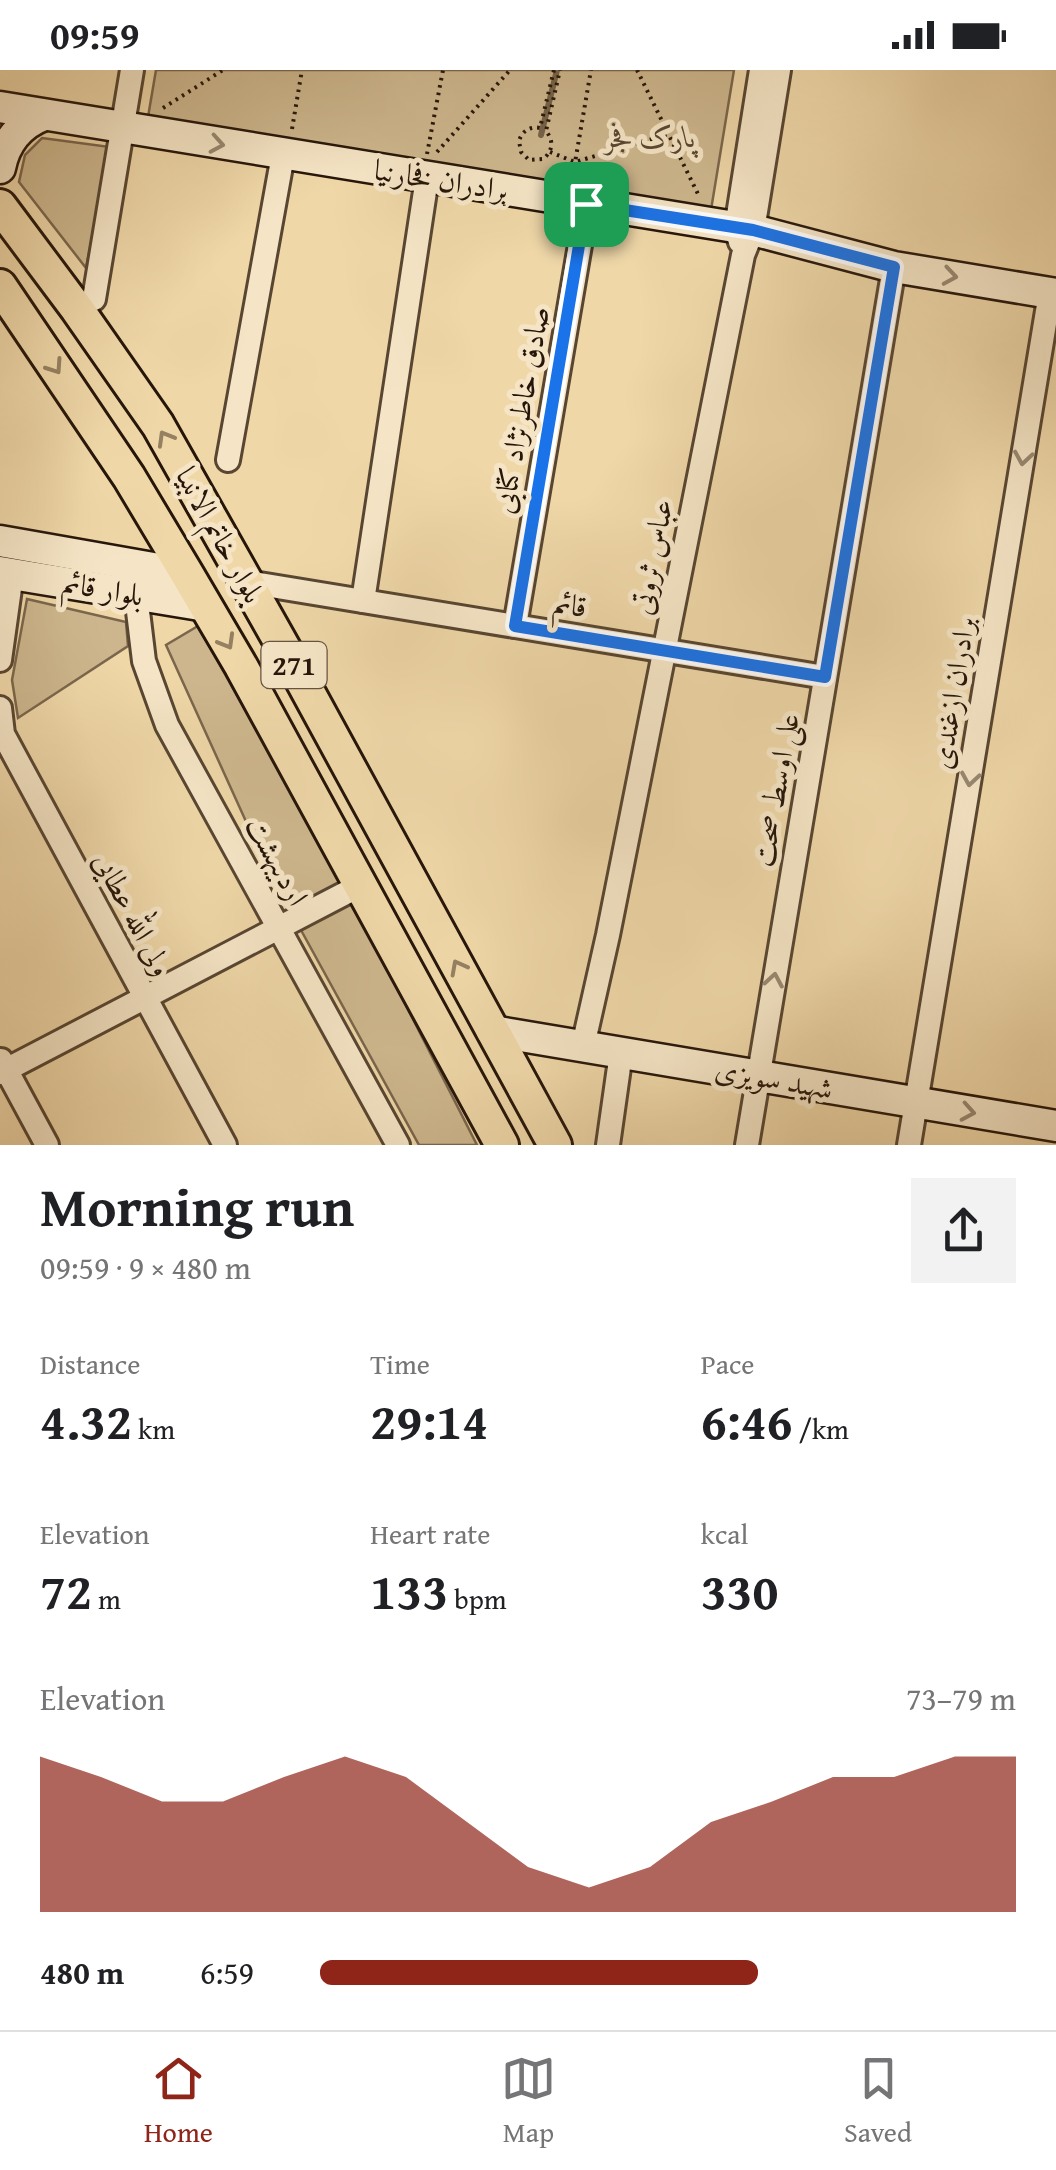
<!DOCTYPE html>
<meta charset="utf-8">
<style>
:root{--surface:#fff;--page:#f2f2f2;--text:#202124;--muted:#757577;--line:#e0e0e0;--accent:#8f2418}
body{margin:0;font-family:"Gentium Book Plus",Amiri,serif;background:var(--page);color:var(--text);height:100vh;display:flex;flex-direction:column;font-size:38px;white-space:nowrap}
*{box-sizing:border-box;margin:0}
p{font-size:32px;color:var(--muted)}
.icon{flex:none;width:55px;height:55px;fill:none;stroke:currentColor;stroke-width:2;stroke-linecap:round;stroke-linejoin:round}
.map{position:relative;height:1075px;overflow:hidden}
.drawer{display:flex;flex-direction:column;background:var(--surface);flex:1}
.drawer>*{flex:none}
.pin{position:absolute;display:grid;place-items:center;width:85px;height:85px;color:#fff;margin:-42px;border-radius:20px;box-shadow:0 5px 15px #0006}
.round{display:grid;place-items:center;flex:none;width:105px;height:105px;border-radius:0px;background:var(--page)}
.summary{display:flex;align-items:center;justify-content:space-between;height:170px;padding:0 40px}
h1{font-size:55px;font-weight:600;line-height:75px}
.stats{display:grid;grid-template-columns:repeat(3,1fr);gap:15px;height:170px;padding:10px 40px}
.stats div{display:grid;align-content:center}
.stats b{font-size:50px;font-weight:600}
.stats small{font-size:28px;font-weight:400}
.stats p{font-size:28px}
.chart{height:280px;padding:20px 40px}
.chart p{display:flex;justify-content:space-between}
.chart svg{width:100%;height:180px;margin-top:10px;fill:var(--accent);opacity:.7}
ul{padding:0 40px;list-style:none;font-size:32px}
li{display:grid;grid-template-columns:160px 120px 1fr;align-items:center;height:75px}
li i{height:25px;border-radius:12px;background:var(--accent)}
.status{display:flex;justify-content:space-between;align-items:center;height:70px;padding:0 50px;background:var(--surface);direction:ltr}
.status svg{height:28px;fill:currentColor}
.tab-bar{display:flex;justify-content:space-around;align-items:center;height:140px;border-top:2px solid var(--line);background:var(--surface);font-size:28px;color:var(--muted)}
.tab-bar a{display:grid;justify-items:center;gap:5px}
.tab-bar .active{color:var(--accent)}
.map>svg:first-child{display:block}
</style>
<div class="status"><b>09:59</b><svg viewBox="0 0 49 12"><path d="M0 12V9h3v3zM5 12V6h3v6zM10 12V3h3v9zM15 12V0h3v12zM26 1h20v11H26zM47 4h2v5h-2z"/></svg></div>
<div class="map">
<svg width="1056" height="1075" viewBox="0 0 1056 1075">
<rect width="100%" height="100%" fill="#efd7a8"/>
<filter id="stains"><feTurbulence type="fractalNoise" baseFrequency=".002" numOctaves="4"/><feColorMatrix values="0 0 0 0 .2 0 0 0 0 .09 0 0 0 0 .02 0 0 0 .5 -.17"/></filter>
<radialGradient id="worn" r=".72"><stop offset=".6" stop-color="#630" stop-opacity="0"/><stop offset="1" stop-color="#630" stop-opacity=".3"/></radialGradient>
<!-- green -->
<g fill="#cdb68d" stroke="#7a664c" stroke-width="2.5">
<polygon points="156,0 734,0 710,146 148,47"/>
<polygon points="42,68 110,77 86,198 19,112 25,85"/>
<polygon points="27,529 126,552 128,576 18,648 12,610"/>
<polygon points="198,556 358,841 477,1075 419,1075 268,800 166,575"/>
</g>
<g fill="none" stroke-linecap="round" stroke-linejoin="round">
<!-- stream -->
<polyline stroke="#766248" stroke-width="6" points="541,65 557,0"/>
<!-- minor casing -->
<g stroke="#584632" stroke-width="28">
<g id="minor">
<polyline points="740,172 736,158 761,0"/>
<polyline points="94,229 132,0"/>
<polyline points="228,390 283,85"/>
<polyline points="247,512 825,607"/>
<polyline points="136,525 144,591 167,655 398,1075"/>
<polyline points="363,531 427,108"/>
<polyline points="515,556 587,134"/>
<polyline points="0,590 12,504"/>
<polyline points="0,638 3,664 225,1075"/>
<polyline points="583,976 608,865 743,185 753,160 779,0"/>
<polyline points="1,990 47,1075"/>
<polyline points="0,1003 361,815"/>
<polyline points="608,1075 621,983"/>
<polyline points="747,1075 894,197"/>
<polyline points="909,1075 1050,223"/>
</g>
</g>
<!-- secondary casing -->
<g stroke="#26160a" stroke-width="35">
<g id="secondary">
<polyline points="0,37 753,160 894,197 1056,224"/>
<path d="M0,98C5,72 20,54 44,45"/>
<polyline points="0,471 187,504"/>
<polyline points="0,502 206,536"/>
<polyline points="492,961 1056,1056"/>
</g>
</g>
<!-- primary casing -->
<g stroke="#26160a" stroke-width="38">
<g id="primary">
<polyline points="0,136 77,239 158,355 294,596 555,1075"/>
<polyline points="0,216 129,407 187,504 241,596 502,1075"/>
</g>
</g>
<!-- path -->
<g stroke="#26160a" stroke-width="4" stroke-dasharray="2.5 5" stroke-linecap="butt">
<path d="M554,0L540,58C530,56 522,61 519,71L521,82L529,90L543,89C553,81 554,71 546,61L560,0"/>
<polyline points="637,0 699,126"/>
<polyline points="163,38 223,0"/>
<polyline points="292,59 302,0"/>
<polyline points="437,82 510,0"/>
<polyline points="550,82 575,92 669,64"/>
<polyline points="427,84 443,0"/>
<polyline points="573,104 591,0"/>
</g>
<!-- minor -->
<use href="#minor" stroke="#f5e5c6" stroke-width="22"/>
<!-- secondary -->
<use href="#secondary" stroke="#f5e5c6" stroke-width="30"/>
<!-- primary -->
<use href="#primary" stroke="#efd7a8" stroke-width="32"/>
</g>
<!-- one-way arrows -->
<defs><path id="oneway-chevron" d="M-2-3.5L2.5 0L-2 3.5" fill="none" stroke-width="1.6" stroke-linecap="round" stroke-linejoin="round" transform="scale(2.5)"/></defs>
<g stroke="#988871">
<use href="#oneway-chevron" transform="translate(217 74) rotate(10)"/>
<use href="#oneway-chevron" transform="translate(950 206) rotate(9)"/>
<use href="#oneway-chevron" transform="translate(1023 388) rotate(99)"/>
<use href="#oneway-chevron" transform="translate(970 709) rotate(99)"/>
<use href="#oneway-chevron" transform="translate(774 910) rotate(-80)"/>
<use href="#oneway-chevron" transform="translate(968 1042) rotate(10)"/>
</g>
<g stroke="#958061">
<use href="#oneway-chevron" transform="translate(55 297) rotate(56)"/>
<use href="#oneway-chevron" transform="translate(165 368) rotate(-120)"/>
<use href="#oneway-chevron" transform="translate(227 572) rotate(60)"/>
<use href="#oneway-chevron" transform="translate(458 897) rotate(-118)"/>
</g>
<g fill="none" stroke-linecap="round" stroke-linejoin="round">
<!-- route casing -->
<g stroke="#fff" stroke-width="20">
<polygon id="route" points="586,134 753,160 894,197 825,607 515,556"/>
</g>
<!-- route -->
<use href="#route" stroke="#1a73e8" stroke-width="12"/>
</g>
<g text-anchor="middle" stroke-width="10" stroke-linejoin="round" paint-order="stroke">
<!-- shield labels -->
<rect fill="#f5e5c6" stroke="#645442" stroke-width="2.5" x="261.5" y="572" width="65" height="46" rx="8"/>
<g font-size="28" font-weight="bold" fill="#26160a">
<text x="294" y="605">271</text>
</g>
<!-- park labels -->
<g font-size="30" font-style="italic" fill="#584631" stroke="#f5e5c6">
<text x="650" y="77">پارک فجر</text>
</g>
<!-- street labels -->
<g font-size="30" fill="#26160a" stroke="#f5e5c6">
<text transform="translate(441 110) rotate(9)" y="10">برادران فخارنیا</text>
<text transform="translate(521 340) rotate(-80)" y="10">صادق خاطرنژاد کتابی</text>
<text transform="translate(220 465) rotate(61)" y="10">بلوار خاتم الانبیا</text>
<text transform="translate(652 487) rotate(-79)" y="10">عباس ثروتی</text>
<text transform="translate(103 519) rotate(10)" y="10">بلوار قائم</text>
<text transform="translate(570 535) rotate(9)" y="10">قائم</text>
<text transform="translate(953 623) rotate(-81)" y="10">برادران ازغندی</text>
<text transform="translate(776 720) rotate(-80)" y="10">علی اوسط صحت</text>
<text transform="translate(277 791) rotate(61)" y="10">اردیبهشت</text>
<text transform="translate(133 844) rotate(62)" y="10">ولی الله عطایی</text>
<text transform="translate(774 1009) rotate(10)" y="10">شهید سویزی</text>
</g>
</g>
<rect width="100%" height="100%" filter="url(#stains)"/>
<rect width="100%" height="100%" fill="url(#worn)"/>
</svg>
<div class="pin" style="left:586px;top:134px;background:#1e9e55"><svg class="icon" aria-label="arrive" viewBox="0 0 24 24"><path d="M6 21V4h12l-3 4 3 4H6"/></svg></div>
</div>
<section class="drawer">
<div class="summary"><div><h1>Morning run</h1><p>09:59 · 9 × 480 m</p></div><a class="round"><svg class="icon" aria-label="share" viewBox="0 0 24 24"><path d="M12 15V3M7 8l5-5 5 5M5 13v7h14v-7"/></svg></a></div>
<div class="stats">
<div><p>Distance</p><b>4.32<small> km</small></b></div>
<div><p>Time</p><b>29:14</b></div>
<div><p>Pace</p><b>6:46<small> /km</small></b></div>
</div>
<div class="stats">
<div><p>Elevation</p><b>72<small> m</small></b></div>
<div><p>Heart rate</p><b>133<small> bpm</small></b></div>
<div><p>kcal</p><b>330</b></div>
</div>
<div class="chart"><p><span>Elevation</span>73–79 m</p>
<svg viewBox="0 0 160 44" preserveAspectRatio="none"><path d="M0 44V6L10 11L20 17L30 17L40 11L50 6L60 11L70 22L80 33L90 38L100 33L110 22L120 17L130 11L140 11L150 6L160 6V44z"/></svg>
</div>
<ul>
<li><b>480 m</b>6:59<i style="width:63%"></i></li>
</ul>
</section>
<nav class="tab-bar">
<a class="active"><svg class="icon" aria-label="home" viewBox="0 0 24 24"><path d="M3 11l9-7 9 7M6 9v11h12V9"/></svg>Home</a>
<a><svg class="icon" aria-label="map" viewBox="0 0 24 24"><path d="M3 6l6-2 6 2 6-2v14l-6 2-6-2-6 2zM9 4v14M15 6v14"/></svg>Map</a>
<a><svg class="icon" aria-label="saved" viewBox="0 0 24 24"><path d="M7 4h10v16l-5-4-5 4z"/></svg>Saved</a>
</nav>
